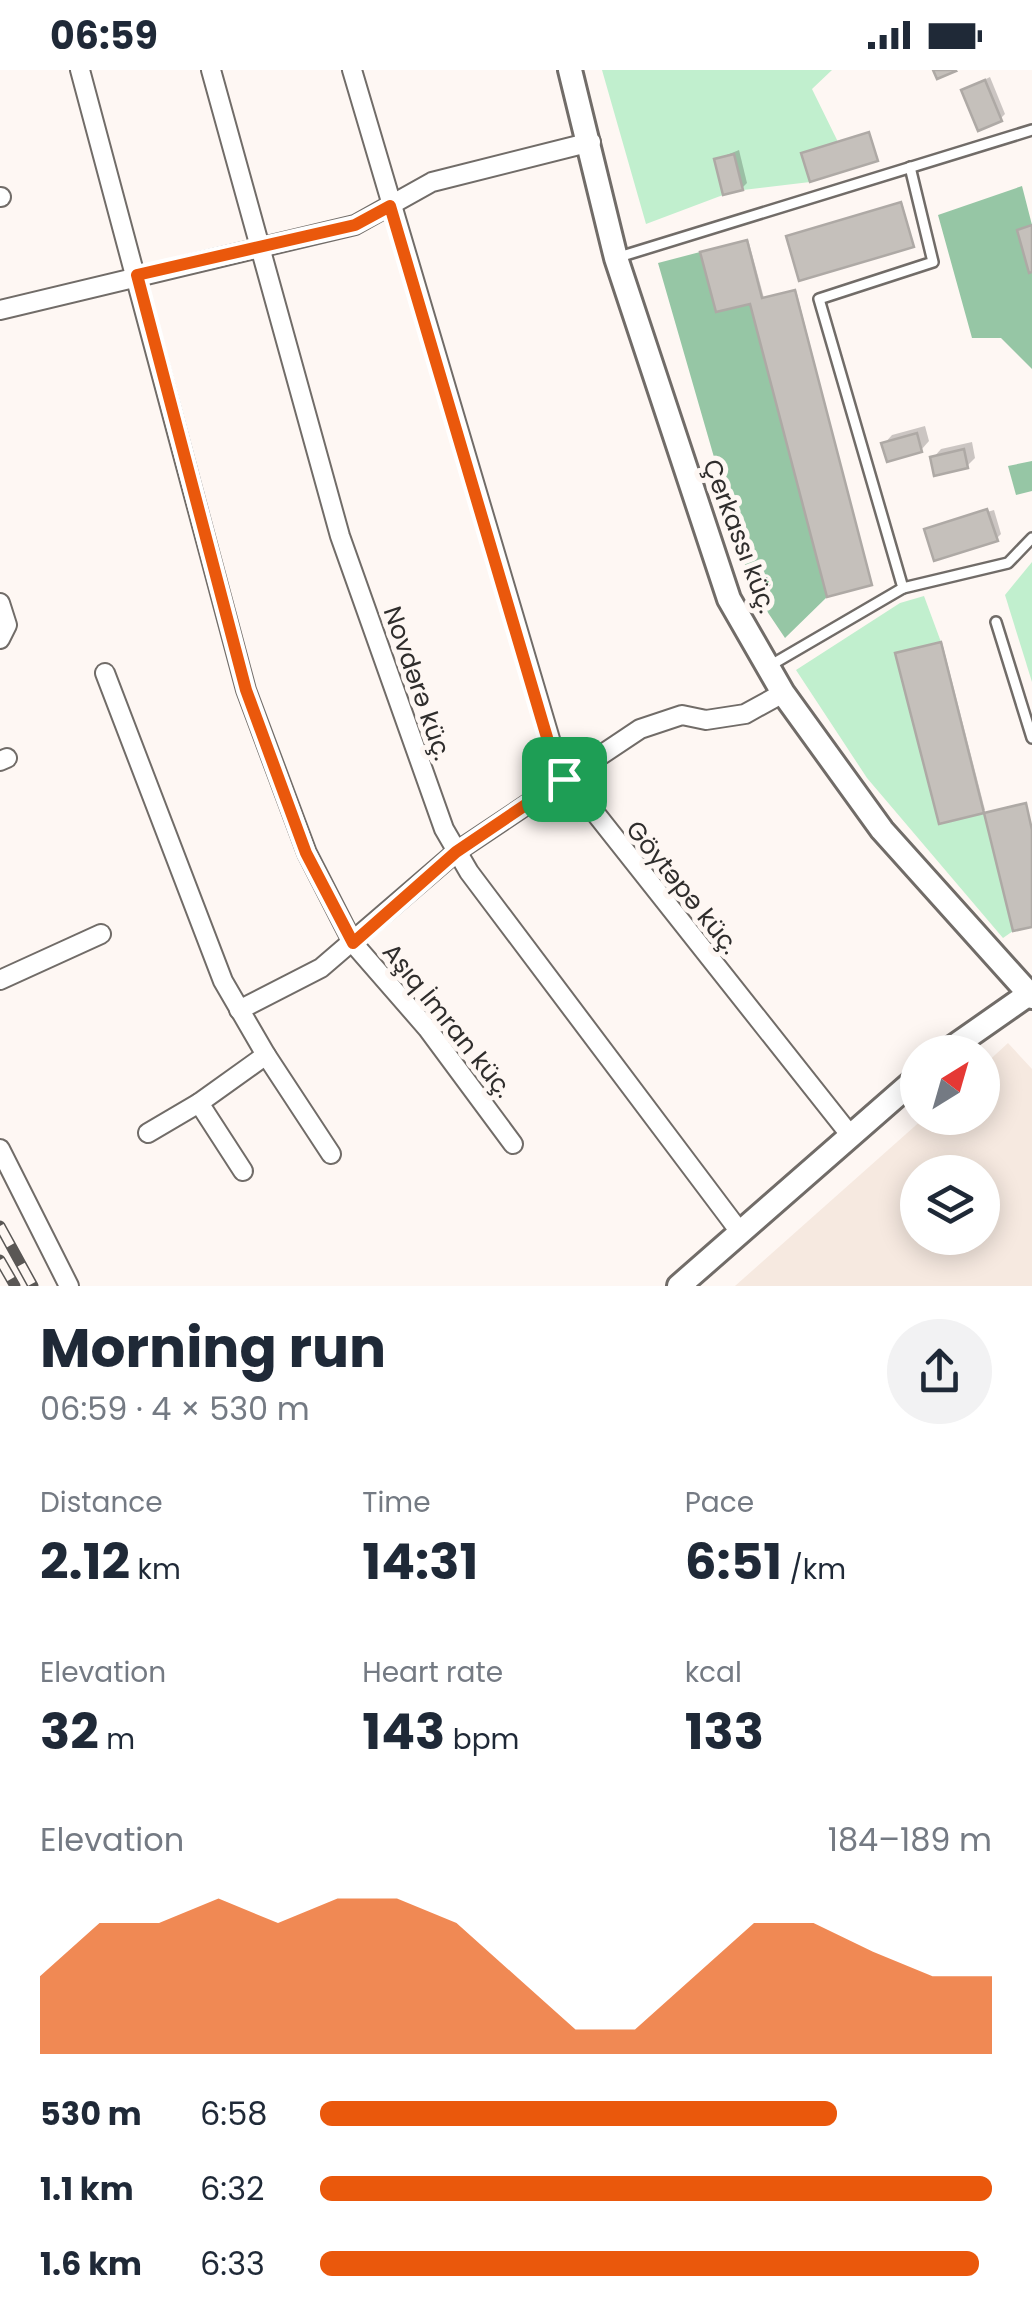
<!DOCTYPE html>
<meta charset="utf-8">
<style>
:root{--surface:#fff;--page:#f2f2f3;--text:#1f2937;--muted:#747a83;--accent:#ea580c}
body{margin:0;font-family:Poppins,sans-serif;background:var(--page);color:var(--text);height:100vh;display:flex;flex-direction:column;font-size:38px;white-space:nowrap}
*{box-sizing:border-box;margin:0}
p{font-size:32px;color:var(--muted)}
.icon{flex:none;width:55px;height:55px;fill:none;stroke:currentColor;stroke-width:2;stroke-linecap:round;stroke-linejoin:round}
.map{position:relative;height:1216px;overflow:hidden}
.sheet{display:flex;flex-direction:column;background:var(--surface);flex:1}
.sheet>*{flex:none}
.needle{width:65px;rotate:37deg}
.controls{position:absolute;left:900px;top:965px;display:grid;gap:20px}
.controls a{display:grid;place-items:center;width:100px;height:100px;border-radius:50%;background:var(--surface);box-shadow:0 5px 25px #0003;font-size:50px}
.pin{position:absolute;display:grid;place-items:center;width:85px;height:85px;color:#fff;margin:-42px;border-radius:20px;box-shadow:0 5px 15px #0006}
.round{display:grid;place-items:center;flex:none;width:105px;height:105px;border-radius:52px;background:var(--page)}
.head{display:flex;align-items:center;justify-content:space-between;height:170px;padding:0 40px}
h1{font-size:55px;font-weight:700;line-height:75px}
.metrics{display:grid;grid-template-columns:repeat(3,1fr);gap:15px;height:170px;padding:10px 40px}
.metrics div{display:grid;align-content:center}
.metrics b{font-size:50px;font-weight:700}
.metrics small{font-size:28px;font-weight:400}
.metrics p{font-size:28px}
.chart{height:280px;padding:20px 40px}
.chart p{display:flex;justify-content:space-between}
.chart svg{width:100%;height:180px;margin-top:10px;fill:var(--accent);opacity:.7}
ul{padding:0 40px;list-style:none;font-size:32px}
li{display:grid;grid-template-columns:160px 120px 1fr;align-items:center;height:75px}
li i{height:25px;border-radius:12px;background:var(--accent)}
.status{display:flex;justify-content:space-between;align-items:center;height:70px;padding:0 50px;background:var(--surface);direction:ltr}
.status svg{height:28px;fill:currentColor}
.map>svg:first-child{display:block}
</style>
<div class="status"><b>06:59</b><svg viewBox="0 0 49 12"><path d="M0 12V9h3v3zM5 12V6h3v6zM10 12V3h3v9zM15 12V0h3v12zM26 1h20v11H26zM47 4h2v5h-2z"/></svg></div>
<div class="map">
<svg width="1032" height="1216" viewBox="0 0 1032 1216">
<rect width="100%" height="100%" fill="#fef7f3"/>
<!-- built -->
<path fill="#f6e9e0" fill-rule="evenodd" d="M1008,973L1032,999V1216H735L924,1048H982L983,996ZM918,1102H982V1168H918Z"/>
<!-- green -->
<g fill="#c1efce">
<polygon points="602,0 832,0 812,19 838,72 802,84 810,112 743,120 734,84 715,89 723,125 646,154"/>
<polygon points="1032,492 1032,612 1005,525"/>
<polygon points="924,526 941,572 895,584 939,753 984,743 1013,861 1003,868 867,708 796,600 900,533"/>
</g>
<!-- forest -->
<g fill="#96c6a5">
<polygon points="1022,116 1032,155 1017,160 1032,202 1032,299 1001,268 972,268 938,145"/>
<polygon points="700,182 716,242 750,234 827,527 785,568 752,519 658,193"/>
<polygon points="1032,391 1032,421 1016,425 1008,396"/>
</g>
<!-- shadow -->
<g fill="#0003">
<polygon points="990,7 1005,44 1000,49 964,20"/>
<polygon points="739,80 747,113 742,118 717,89"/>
<polygon points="902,132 913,175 791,165"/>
<polygon points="748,169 764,228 796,220 871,513 752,231 703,182"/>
<polygon points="925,356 929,371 921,380 884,374 892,365"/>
<polygon points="972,372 975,388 967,396 933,388 941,379"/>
<polygon points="994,440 1001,464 996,469 927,460"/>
<polygon points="942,572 985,740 941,751 900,582"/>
</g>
<!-- building -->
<g fill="#c5c0bb" stroke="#aea9a5" stroke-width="2.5">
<polygon points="933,0 955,0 956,1 937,9"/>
<polygon points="985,10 1002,51 978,61 961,20"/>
<polygon points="869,62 878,91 810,112 801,83"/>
<polygon points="734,84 743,120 723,125 714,89"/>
<polygon points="901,132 914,177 799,211 786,166"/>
<polygon points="1032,155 1032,202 1029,203 1017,160"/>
<polygon points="747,170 762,228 795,220 872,515 827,527 750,234 716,242 700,182"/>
<polygon points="917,363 922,382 887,392 881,373"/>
<polygon points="964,379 968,398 934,406 930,387"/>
<polygon points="987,439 998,471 934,491 924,459"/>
<polygon points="941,572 984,743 939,754 895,583"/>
<polygon points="1026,733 1032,760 1032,857 1013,861 984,743"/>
</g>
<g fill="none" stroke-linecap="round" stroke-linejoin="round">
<!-- service casing -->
<g stroke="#716c68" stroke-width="14">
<g id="service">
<polyline points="619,187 1032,60"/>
<polyline points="903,518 1008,493 1032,468"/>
<polyline points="996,552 1032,668"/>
<polyline points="771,595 903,518 819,229 933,192 910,97"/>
</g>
</g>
<!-- minor casing -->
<g stroke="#716c68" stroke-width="22">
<g id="minor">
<polyline points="80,0 246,620 307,783 353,873 427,958 513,1074"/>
<polyline points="211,0 340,466 444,759 469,802 740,1162"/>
<polyline points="352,0 558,696 851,1066"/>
<polyline points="0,127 1,127"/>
<polyline points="0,240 355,155 432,112 591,72"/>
<polyline points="0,533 7,555 0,569"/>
<polyline points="105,603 223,911 266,985 331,1084"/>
<polyline points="0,691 7,688"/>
<polyline points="0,910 101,864"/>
<polyline points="239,940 321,898 456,782 640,659 682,645 706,650 745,644 783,623"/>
<polyline points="199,1033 243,1101"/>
<polyline points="148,1063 199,1033 266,985"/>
<polyline points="0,1079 69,1216"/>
</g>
</g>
<!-- tertiary casing -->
<g stroke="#716c68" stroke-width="28">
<g id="tertiary">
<polyline points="570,0 616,188 729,529 783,623 882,760 1032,927"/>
<polyline points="946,982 1029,924"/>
<polyline points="679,1216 918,1007"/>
</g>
</g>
<!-- service -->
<use href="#service" stroke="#fff" stroke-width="9"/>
<!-- minor -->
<use href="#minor" stroke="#fff" stroke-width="18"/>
<!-- tertiary -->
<use href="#tertiary" stroke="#fff" stroke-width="22"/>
<!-- rail casing -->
<g stroke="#5a5755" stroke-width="11">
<g id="rail">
<polyline points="0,1156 33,1216"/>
<polyline points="0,1190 15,1216"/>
</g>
</g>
<!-- rail -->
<use href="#rail" stroke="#fef7f3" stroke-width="8" stroke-dasharray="22" stroke-linecap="butt"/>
</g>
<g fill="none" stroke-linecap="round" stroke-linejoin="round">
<!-- route casing -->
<g stroke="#fff" stroke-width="20">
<polygon id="route" points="390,136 551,681 564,709 456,782 353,873 306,783 246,620 137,205 355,155"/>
</g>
<!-- route -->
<use href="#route" stroke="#ea580c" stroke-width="12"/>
</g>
<g text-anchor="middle" stroke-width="10" stroke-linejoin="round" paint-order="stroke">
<!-- street labels -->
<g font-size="25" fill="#2f2d2c" stroke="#fef7f3">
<text transform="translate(740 466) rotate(69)" y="9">Çerkassı küç.</text>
<text transform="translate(418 613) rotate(71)" y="9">Novdərə küç.</text>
<text transform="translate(683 817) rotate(51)" y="9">Göytəpə küç.</text>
<text transform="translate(448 950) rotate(51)" y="9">Aşıq İmran küç.</text>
</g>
</g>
</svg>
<div class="controls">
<a><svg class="needle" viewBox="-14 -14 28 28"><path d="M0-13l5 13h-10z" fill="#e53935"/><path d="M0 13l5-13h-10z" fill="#747a83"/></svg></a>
<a><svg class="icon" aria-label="layers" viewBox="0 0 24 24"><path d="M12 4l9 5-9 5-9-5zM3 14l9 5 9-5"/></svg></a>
</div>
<div class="pin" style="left:564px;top:709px;background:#1e9e55"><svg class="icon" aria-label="arrive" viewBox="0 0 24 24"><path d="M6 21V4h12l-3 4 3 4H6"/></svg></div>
</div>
<section class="sheet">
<div class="head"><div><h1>Morning run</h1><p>06:59 · 4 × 530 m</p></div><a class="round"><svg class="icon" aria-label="share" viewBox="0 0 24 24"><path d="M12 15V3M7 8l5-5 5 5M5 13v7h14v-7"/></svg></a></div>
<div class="metrics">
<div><p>Distance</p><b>2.12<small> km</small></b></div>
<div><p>Time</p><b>14:31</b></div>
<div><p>Pace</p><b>6:51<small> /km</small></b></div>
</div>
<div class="metrics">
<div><p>Elevation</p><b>32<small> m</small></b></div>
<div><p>Heart rate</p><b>143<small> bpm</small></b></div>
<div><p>kcal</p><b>133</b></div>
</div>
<div class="chart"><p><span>Elevation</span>184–189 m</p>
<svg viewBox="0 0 160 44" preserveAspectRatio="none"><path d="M0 44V25L10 12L20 12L30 6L40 12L50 6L60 6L70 12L80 25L90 38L100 38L110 25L120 12L130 12L140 19L150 25L160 25V44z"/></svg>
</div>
<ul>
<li><b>530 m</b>6:58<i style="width:77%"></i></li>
<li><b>1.1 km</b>6:32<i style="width:100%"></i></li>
<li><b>1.6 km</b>6:33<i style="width:98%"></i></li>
</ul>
</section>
